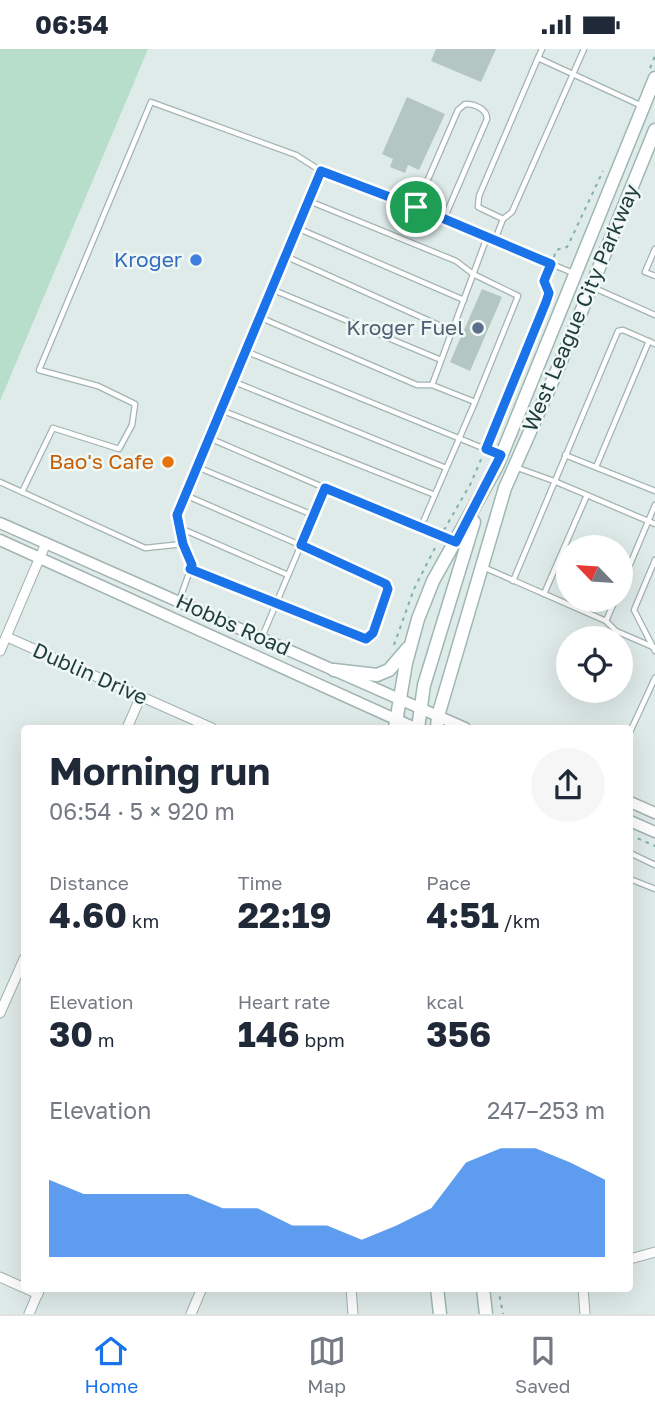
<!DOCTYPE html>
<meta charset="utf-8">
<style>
:root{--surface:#fff;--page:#f6f6f7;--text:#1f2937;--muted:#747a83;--line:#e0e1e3;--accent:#1a73e8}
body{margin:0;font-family:"Golos Text",sans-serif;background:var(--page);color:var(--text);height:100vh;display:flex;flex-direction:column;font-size:26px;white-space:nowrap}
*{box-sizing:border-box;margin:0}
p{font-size:23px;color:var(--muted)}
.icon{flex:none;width:38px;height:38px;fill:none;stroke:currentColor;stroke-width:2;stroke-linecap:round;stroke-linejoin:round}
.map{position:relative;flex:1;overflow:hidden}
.details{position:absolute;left:21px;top:676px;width:612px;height:567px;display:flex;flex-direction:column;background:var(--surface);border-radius:7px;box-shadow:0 7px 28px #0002}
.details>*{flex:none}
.needle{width:46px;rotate:295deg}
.fabs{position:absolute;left:556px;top:486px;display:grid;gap:14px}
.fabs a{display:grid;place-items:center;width:77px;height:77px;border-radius:50%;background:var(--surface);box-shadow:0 7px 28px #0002;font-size:35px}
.pin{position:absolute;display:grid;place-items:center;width:60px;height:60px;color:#fff;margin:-30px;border:4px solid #fff;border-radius:50%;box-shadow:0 2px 7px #0007}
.round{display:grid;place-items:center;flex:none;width:74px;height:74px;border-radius:37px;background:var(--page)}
.headline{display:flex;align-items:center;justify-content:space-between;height:119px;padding:0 28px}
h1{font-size:38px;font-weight:700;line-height:52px}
.metrics{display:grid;grid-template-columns:repeat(3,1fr);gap:10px;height:119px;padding:7px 28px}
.metrics div{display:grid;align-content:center}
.metrics b{font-size:35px;font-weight:700}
.metrics small{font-size:19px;font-weight:400}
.metrics p{font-size:19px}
.chart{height:196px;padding:14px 28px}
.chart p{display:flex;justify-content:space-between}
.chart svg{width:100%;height:126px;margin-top:7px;fill:var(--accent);opacity:.7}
.status{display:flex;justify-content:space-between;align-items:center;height:49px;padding:0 35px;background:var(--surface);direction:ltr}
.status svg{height:19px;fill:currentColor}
.tabs{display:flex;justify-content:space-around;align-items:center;height:98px;border-top:2px solid var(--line);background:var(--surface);font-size:19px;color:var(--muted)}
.tabs a{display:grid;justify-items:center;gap:4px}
.tabs .selected{color:var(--accent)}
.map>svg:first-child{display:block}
</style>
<div class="status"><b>06:54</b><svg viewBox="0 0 49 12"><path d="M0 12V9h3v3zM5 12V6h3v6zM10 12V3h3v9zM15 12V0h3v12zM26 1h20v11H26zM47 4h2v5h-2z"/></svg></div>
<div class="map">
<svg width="655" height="1265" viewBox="0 0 655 1265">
<rect width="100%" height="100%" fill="#dfebe9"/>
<!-- green -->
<polygon fill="#b7decb" points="0,0 148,0 0,352"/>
<!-- building -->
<g fill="#b4c6c2">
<polygon points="436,0 496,0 481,33 431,12"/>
<polygon points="407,48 445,65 419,121 408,116 405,124 390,118 393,110 382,105"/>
<polygon points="482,240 502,248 470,322 450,313"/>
</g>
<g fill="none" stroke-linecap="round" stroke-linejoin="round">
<!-- service casing -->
<g stroke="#a2b3b1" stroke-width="7">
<g id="service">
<polyline points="542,0 538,9 642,57"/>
<polyline points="538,9 479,147 478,158 503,170 512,163 584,0"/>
<polyline points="309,152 456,212 473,225 518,247 475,353"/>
<path d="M416,158L458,61L465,55C475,55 487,60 487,70L444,170"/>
<polyline points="297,179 464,251"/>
<polyline points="495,191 503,170"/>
<polyline points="655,200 645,223 655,227"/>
<polyline points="285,207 452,282"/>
<polyline points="592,238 655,266"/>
<polyline points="271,240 441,311"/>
<polyline points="259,268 417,336 432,336"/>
<polyline points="245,302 500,406"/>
<polyline points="232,332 446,419"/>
<polyline points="221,361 435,446"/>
<polyline points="209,389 325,439"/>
<polyline points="565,406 655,442"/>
<polyline points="197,418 313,466"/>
<polyline points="515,418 554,432 655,475"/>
<polyline points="596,418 649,292"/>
<polyline points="0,433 145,499 183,495 192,516 179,552"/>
<polyline points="22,443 53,379 119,400 132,376 135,355 98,337 39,321 151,53 296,106 321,122"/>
<polyline points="185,446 383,532 388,540 373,584 366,590 190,520"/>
<polyline points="180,479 288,526"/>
<polyline points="420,480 475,353 432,336 487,188"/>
<polyline points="183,495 177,466 321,122 416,158 573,224"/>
<polyline points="655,511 634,561 655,602"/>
<polyline points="483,518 606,572 616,582 653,598"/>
<polyline points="513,532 618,282 623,281 655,295"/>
<polyline points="621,537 655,456"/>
<polyline points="544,545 587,446"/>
<polyline points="606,572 615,551"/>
<polyline points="262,588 325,439 452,492"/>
<polyline points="630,683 655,629"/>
<polyline points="630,804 655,816"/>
<polyline points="630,830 655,840"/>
</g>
</g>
<!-- minor casing -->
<g stroke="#a2b3b1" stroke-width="11">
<g id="minor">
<polyline points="7,588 212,679"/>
<polyline points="0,602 46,494"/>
<polyline points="127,679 141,647"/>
<polyline points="0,964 24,910"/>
<polyline points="630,1210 655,1203"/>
<polyline points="0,1228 38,1245"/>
<polyline points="351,1239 353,1265"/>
<polyline points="583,1239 585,1265"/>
<polyline points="29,1265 40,1239"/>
<polyline points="191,1265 202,1239"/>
</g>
</g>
<!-- tertiary casing -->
<g stroke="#a2b3b1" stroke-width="13">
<g id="tertiary">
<polyline points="0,474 465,679"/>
<polyline points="0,491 415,679"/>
<polyline points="630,753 655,764"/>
<polyline points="630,772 655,783"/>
</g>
</g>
<!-- secondary casing -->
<g stroke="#9db7b4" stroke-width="15">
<g id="secondary">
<polyline points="334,621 377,626 389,621 408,599"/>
<polyline points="395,679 406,614 418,570 433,532 498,415 655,29"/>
<polyline points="418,679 424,636 474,473"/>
<polyline points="437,679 438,667 505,439 559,317 655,81"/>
<polyline points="437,1239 440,1265"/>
<polyline points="483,1239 486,1265"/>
</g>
</g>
<!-- path -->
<g stroke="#7eb0ad" stroke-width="2" stroke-dasharray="3.5 5" stroke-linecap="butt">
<polyline points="650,19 655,7"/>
<polyline points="554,208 556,201 567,198 571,190 603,122"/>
<polyline points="488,393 546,253 549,244 544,232 548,223"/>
<polyline points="444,481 471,434 482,408"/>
<polyline points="394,596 414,540 437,495"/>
<polyline points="630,786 655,797"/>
<polyline points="498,1239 503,1265"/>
</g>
<!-- service -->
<use href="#service" stroke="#fff" stroke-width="4.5"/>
<!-- minor -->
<use href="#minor" stroke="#fff" stroke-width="9"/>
<!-- tertiary -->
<use href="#tertiary" stroke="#fff" stroke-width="10"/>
<!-- secondary -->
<use href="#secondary" stroke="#fff" stroke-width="12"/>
</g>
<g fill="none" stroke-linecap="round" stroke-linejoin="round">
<!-- route casing -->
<g stroke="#fff" stroke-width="14">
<polygon id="route" points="321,122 416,158 551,215 544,232 549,244 546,253 486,400 501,406 456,493 325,439 301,496 386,535 388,540 373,584 366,590 190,520 192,516 183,495 177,466"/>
</g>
<!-- route -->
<use href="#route" stroke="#1a73e8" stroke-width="9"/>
</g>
<!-- markers -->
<circle fill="#3f7fe0" stroke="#f0f8f6" stroke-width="2.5" cx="196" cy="211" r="7"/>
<circle fill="#5c6f8a" stroke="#f0f8f6" stroke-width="2.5" cx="478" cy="279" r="7"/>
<circle fill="#e8710a" stroke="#f0f8f6" stroke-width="2.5" cx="168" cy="413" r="7"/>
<g text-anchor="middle" stroke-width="5" stroke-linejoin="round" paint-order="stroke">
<!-- shop labels -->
<g font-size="21" fill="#366cbe" stroke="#f0f8f6" text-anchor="end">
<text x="182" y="218">Kroger</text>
</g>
<!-- street labels -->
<g font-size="21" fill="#1f3c3b" stroke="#f0f8f6">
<text transform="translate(581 259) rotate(-67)" y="7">West League City Parkway</text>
<text transform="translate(233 576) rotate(24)" y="7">Hobbs Road</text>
<text transform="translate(90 625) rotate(24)" y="7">Dublin Drive</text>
</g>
<!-- service labels -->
<g font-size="21" fill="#4e5e75" stroke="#f0f8f6" text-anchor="end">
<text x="464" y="286">Kroger Fuel</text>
</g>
<!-- food labels -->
<g font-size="21" fill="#c56008" stroke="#f0f8f6" text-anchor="end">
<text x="154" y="420">Bao's Cafe</text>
</g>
</g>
</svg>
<div class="fabs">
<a><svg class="needle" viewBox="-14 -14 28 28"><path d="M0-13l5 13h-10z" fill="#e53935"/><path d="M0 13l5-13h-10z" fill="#747a83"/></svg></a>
<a><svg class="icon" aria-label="locate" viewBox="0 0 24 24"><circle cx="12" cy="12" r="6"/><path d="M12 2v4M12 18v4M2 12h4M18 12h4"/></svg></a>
</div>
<div class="pin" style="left:416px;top:158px;background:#1e9e55"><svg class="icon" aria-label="arrive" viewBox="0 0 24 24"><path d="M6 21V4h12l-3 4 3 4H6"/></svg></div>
<section class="details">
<div class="headline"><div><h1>Morning run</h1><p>06:54 · 5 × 920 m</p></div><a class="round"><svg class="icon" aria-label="share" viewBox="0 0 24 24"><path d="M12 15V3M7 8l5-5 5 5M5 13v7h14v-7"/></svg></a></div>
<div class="metrics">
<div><p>Distance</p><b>4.60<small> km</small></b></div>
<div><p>Time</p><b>22:19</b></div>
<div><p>Pace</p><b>4:51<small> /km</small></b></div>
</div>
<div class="metrics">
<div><p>Elevation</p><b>30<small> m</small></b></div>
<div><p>Heart rate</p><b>146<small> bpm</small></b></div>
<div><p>kcal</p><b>356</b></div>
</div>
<div class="chart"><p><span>Elevation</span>247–253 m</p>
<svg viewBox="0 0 160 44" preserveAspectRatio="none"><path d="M0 44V17L10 22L20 22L30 22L40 22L50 27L60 27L70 33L80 33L90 38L100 33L110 27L120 11L130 6L140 6L150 11L160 17V44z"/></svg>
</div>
</section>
</div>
<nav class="tabs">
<a class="selected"><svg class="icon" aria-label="home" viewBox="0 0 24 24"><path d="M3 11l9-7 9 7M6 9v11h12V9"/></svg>Home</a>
<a><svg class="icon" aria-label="map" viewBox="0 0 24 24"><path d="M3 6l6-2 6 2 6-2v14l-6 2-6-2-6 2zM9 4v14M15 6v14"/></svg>Map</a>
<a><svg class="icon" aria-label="saved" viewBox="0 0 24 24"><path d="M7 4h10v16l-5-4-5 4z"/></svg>Saved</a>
</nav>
